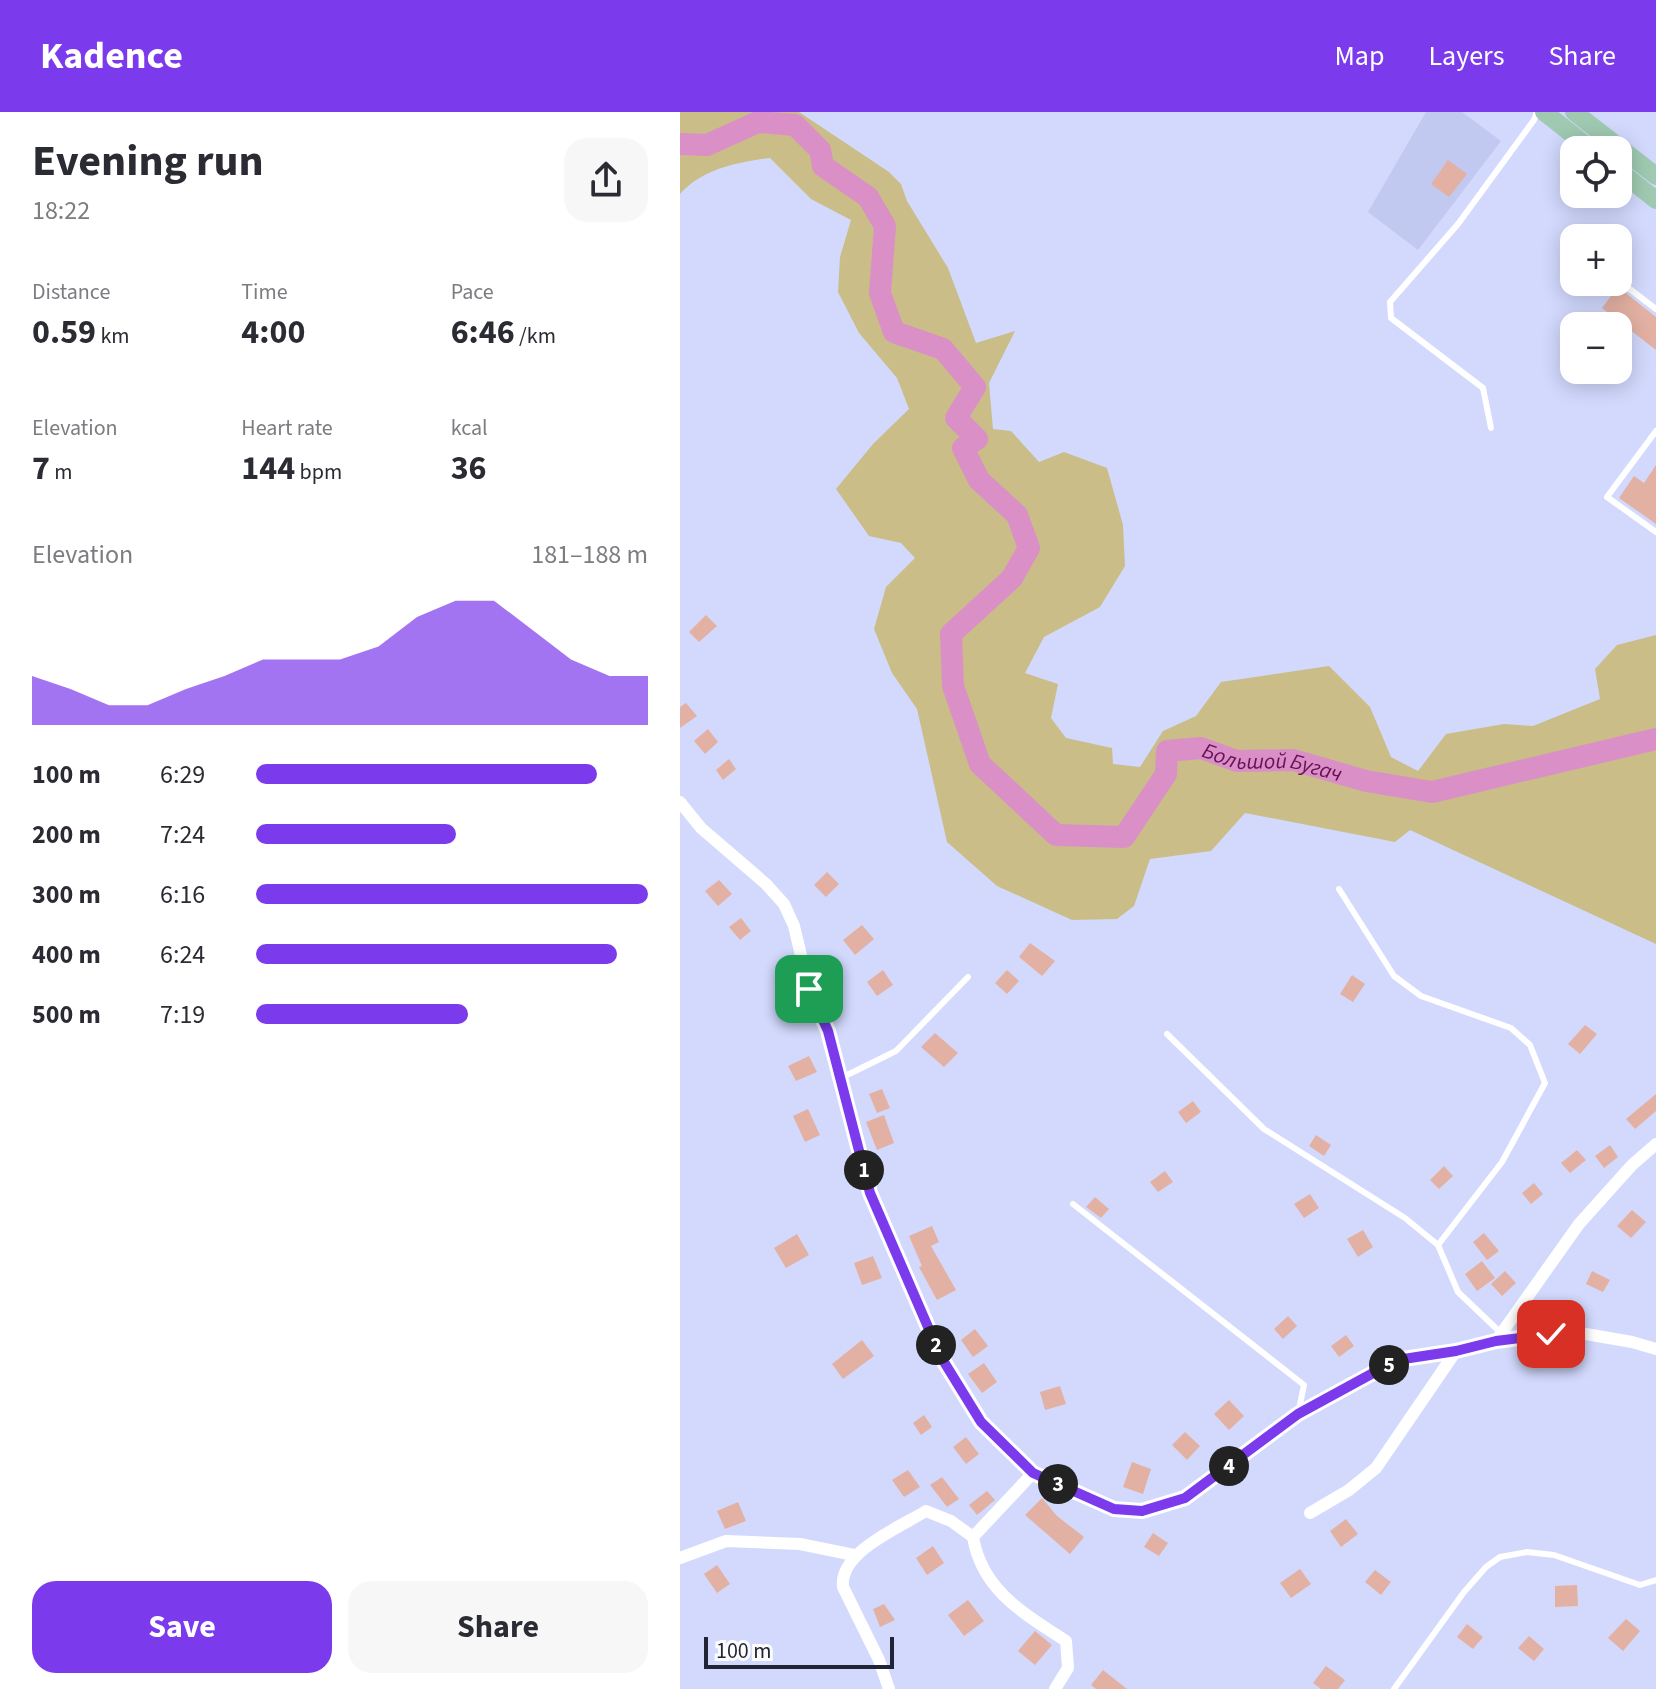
<!DOCTYPE html>
<meta charset="utf-8">
<style>
:root{--surface:#fff;--page:#f7f7f7;--text:#2b2b33;--muted:#7c7c81;--accent:#7c3aed}
body{margin:0;font-family:"Source Sans 3",sans-serif;background:var(--page);color:var(--text);height:100vh;display:flex;flex-direction:column;font-size:30px;white-space:nowrap}
*{box-sizing:border-box;margin:0}
p{font-size:26px;color:var(--muted)}
.icon{flex:none;width:44px;height:44px;fill:none;stroke:currentColor;stroke-width:2;stroke-linecap:round;stroke-linejoin:round}
.map{position:relative;flex:1;overflow:hidden}
.side{display:flex;flex-direction:column;background:var(--surface);width:680px}
.side>*{flex:none}
.tools{position:absolute;left:880px;top:24px;display:grid;gap:16px}
.tools a{display:grid;place-items:center;width:72px;height:72px;border-radius:16px;background:var(--surface);box-shadow:0 4px 20px #0003;font-size:40px}
.scale{position:absolute;left:24px;bottom:20px;width:190px;box-sizing:border-box;padding-left:8px;border:4px solid #212434;border-top:0;font-size:22px;line-height:28px;white-space:nowrap;color:#212434;-webkit-text-stroke:6px #fcfcfc;paint-order:stroke}
.pin{position:absolute;display:grid;place-items:center;width:68px;height:68px;color:#fff;margin:-34px;border-radius:16px;box-shadow:0 4px 12px #0006}
.km{position:absolute;width:40px;height:40px;margin:-20px;border-radius:50%;background:#222;color:#fff;font-size:22px;line-height:40px;text-align:center}
.round{display:grid;place-items:center;flex:none;width:84px;height:84px;border-radius:24px;background:var(--page)}
.head{display:flex;align-items:center;justify-content:space-between;height:136px;padding:0 32px}
h1{font-size:44px;font-weight:700;line-height:60px}
.stats{display:grid;grid-template-columns:repeat(3,1fr);gap:12px;height:136px;padding:8px 32px}
.stats div{display:grid;align-content:center}
.stats b{font-size:34px;font-weight:700}
.stats small{font-size:22px;font-weight:400}
.stats p{font-size:22px}
.chart{height:224px;padding:16px 32px}
.chart p{display:flex;justify-content:space-between}
.chart svg{width:100%;height:144px;margin-top:8px;fill:var(--accent);opacity:.7}
.primary-button{display:flex;gap:16px;margin-top:auto;padding:16px 32px}
.primary-button a{flex:1;height:92px;border-radius:24px;background:var(--accent);color:#fff;font-size:32px;font-weight:700;line-height:92px;text-align:center}
.primary-button a+a{background:var(--page);color:var(--text)}
ul{padding:0 32px;list-style:none;font-size:26px}
li{display:grid;grid-template-columns:128px 96px 1fr;align-items:center;height:60px}
li i{height:20px;border-radius:10px;background:var(--accent)}
header{display:flex;align-items:center;gap:48px;box-sizing:border-box;height:112px;padding:0 40px;background:var(--accent);color:#fff}
header strong{font-size:38px}
nav{display:flex;gap:44px;margin-inline-start:auto;font-size:28px}
main{display:flex;flex:1;min-height:0}
.map>svg:first-child{display:block}
</style>
<header>
<strong>Kadence</strong>
<nav><a>Map</a><a>Layers</a><a>Share</a></nav>
</header>
<main>
<section class="side">
<div class="head"><div><h1>Evening run</h1><p>18:22</p></div><a class="round"><svg class="icon" aria-label="share" viewBox="0 0 24 24"><path d="M12 15V3M7 8l5-5 5 5M5 13v7h14v-7"/></svg></a></div>
<div class="stats">
<div><p>Distance</p><b>0.59<small> km</small></b></div>
<div><p>Time</p><b>4:00</b></div>
<div><p>Pace</p><b>6:46<small> /km</small></b></div>
</div>
<div class="stats">
<div><p>Elevation</p><b>7<small> m</small></b></div>
<div><p>Heart rate</p><b>144<small> bpm</small></b></div>
<div><p>kcal</p><b>36</b></div>
</div>
<div class="chart"><p><span>Elevation</span>181–188 m</p>
<svg viewBox="0 0 160 44" preserveAspectRatio="none"><path d="M0 44V29L10 33L20 38L30 38L40 33L50 29L60 24L70 24L80 24L90 20L100 11L110 6L120 6L130 15L140 24L150 29L160 29V44z"/></svg>
</div>
<ul>
<li><b>100 m</b>6:29<i style="width:87%"></i></li>
<li><b>200 m</b>7:24<i style="width:51%"></i></li>
<li><b>300 m</b>6:16<i style="width:100%"></i></li>
<li><b>400 m</b>6:24<i style="width:92%"></i></li>
<li><b>500 m</b>7:19<i style="width:54%"></i></li>
</ul>
<div class="primary-button"><a>Save</a><a>Share</a></div>
</section>
<div class="map">
<svg width="976" height="1577" viewBox="0 0 976 1577">
<rect width="100%" height="100%" fill="#d2d9fd"/>
<!-- built -->
<polygon fill="#c1c9f1" points="746,0 782,0 821,29 738,138 688,100"/>
<!-- green -->
<path fill="#cabd88" d="M0,0H119L209,60L221,72L227,89L268,156L296,231L335,219L309,271L313,317L331,319L359,350L384,340L427,356L443,413L445,454L420,495L364,525L345,561L378,572L371,606L386,626L432,636L433,652L460,655L483,619L516,604L541,570L649,554L690,595L711,645L738,659L766,622L824,612L853,614L920,587L915,557L937,533L976,523V832L730,718L715,730L565,701L531,739L470,747L454,794L437,807L392,808L317,774L267,730L237,597L212,561L194,517L206,475L235,446L221,431L189,424L156,377L193,332L229,297L217,266L179,221L158,180L160,145L171,108L131,87L90,46C58,50 22,57 0,82Z"/>
<g fill="none" stroke-linecap="round" stroke-linejoin="round">
<!-- river -->
<path stroke="#da90c7" stroke-width="22" id="s1" d="M0,32L27,33L78,10L115,13L140,38L143,54L188,85L205,114L200,181L214,220L263,237L295,275L276,306L297,327L283,336L299,368L337,403L349,436L332,466L271,522L273,574L300,652L376,723L444,725L486,662L487,639L521,636L557,649L613,648L686,669L752,680L976,627"/>
</g>
<!-- building -->
<g fill="#e3b1a3">
<polygon points="768,48 787,62 769,85 751,72"/>
<polygon points="938,175 976,205 976,238 922,196"/>
<polygon points="976,353 976,412 939,386 954,364 964,371"/>
<polygon points="26,503 37,514 19,530 9,520"/>
<polygon points="6,591 17,604 0,616 0,595"/>
<polygon points="28,617 38,630 25,642 14,629"/>
<polygon points="49,647 56,657 43,668 36,658"/>
<polygon points="147,760 159,772 146,785 134,773"/>
<polygon points="39,768 52,782 38,794 25,779"/>
<polygon points="61,806 71,819 60,828 49,815"/>
<polygon points="182,813 194,827 175,843 163,828"/>
<polygon points="350,831 375,849 362,864 339,845"/>
<polygon points="203,858 213,873 197,884 187,870"/>
<polygon points="327,858 339,869 327,882 315,871"/>
<polygon points="672,863 685,872 673,890 660,882"/>
<polygon points="905,913 917,922 900,942 888,932"/>
<polygon points="255,921 278,941 264,955 241,935"/>
<polygon points="129,944 137,960 116,969 108,954"/>
<polygon points="202,977 210,996 197,1001 189,982"/>
<polygon points="976,982 976,999 955,1017 946,1007"/>
<polygon points="513,989 521,1000 506,1011 498,1000"/>
<polygon points="128,997 140,1023 125,1030 113,1004"/>
<polygon points="204,1003 214,1031 197,1038 186,1010"/>
<polygon points="636,1023 651,1033 644,1044 629,1034"/>
<polygon points="930,1033 938,1045 924,1056 915,1044"/>
<polygon points="897,1038 906,1048 890,1061 881,1051"/>
<polygon points="764,1054 773,1064 759,1077 750,1068"/>
<polygon points="485,1059 493,1070 478,1080 470,1070"/>
<polygon points="854,1071 863,1082 851,1092 842,1081"/>
<polygon points="630,1082 639,1096 624,1106 614,1092"/>
<polygon points="415,1085 429,1097 421,1106 406,1095"/>
<polygon points="952,1098 966,1110 951,1126 937,1114"/>
<polygon points="252,1114 259,1130 251,1134 276,1178 257,1188 239,1155 242,1154 229,1124"/>
<polygon points="683,1118 693,1135 678,1145 667,1127"/>
<polygon points="804,1121 819,1139 807,1148 793,1130"/>
<polygon points="117,1122 129,1143 106,1156 94,1136"/>
<polygon points="193,1144 202,1166 182,1173 174,1151"/>
<polygon points="802,1149 815,1166 797,1179 785,1162"/>
<polygon points="825,1159 836,1171 822,1184 811,1172"/>
<polygon points="912,1159 930,1168 923,1180 906,1172"/>
<polygon points="608,1204 617,1214 603,1227 594,1217"/>
<polygon points="295,1217 308,1234 293,1245 281,1228"/>
<polygon points="666,1223 674,1234 659,1245 651,1234"/>
<polygon points="182,1228 194,1244 163,1267 152,1252"/>
<polygon points="304,1251 317,1270 302,1281 288,1262"/>
<polygon points="380,1274 386,1292 365,1298 360,1280"/>
<polygon points="549,1288 564,1304 549,1318 534,1302"/>
<polygon points="244,1303 252,1315 241,1323 233,1311"/>
<polygon points="505,1320 520,1334 507,1348 492,1333"/>
<polygon points="286,1325 299,1342 286,1352 273,1335"/>
<polygon points="452,1350 471,1357 463,1382 443,1375"/>
<polygon points="228,1358 240,1375 224,1385 212,1368"/>
<polygon points="262,1365 279,1387 267,1395 250,1373"/>
<polygon points="307,1379 315,1388 297,1403 289,1393"/>
<polygon points="362,1386 377,1404 404,1425 390,1442 345,1403"/>
<polygon points="58,1390 66,1409 45,1417 37,1399"/>
<polygon points="666,1407 678,1422 661,1435 650,1419"/>
<polygon points="473,1421 488,1431 479,1444 464,1435"/>
<polygon points="253,1434 264,1451 247,1463 236,1446"/>
<polygon points="37,1453 50,1472 37,1481 24,1462"/>
<polygon points="620,1457 631,1472 611,1486 600,1471"/>
<polygon points="695,1458 711,1470 701,1483 685,1470"/>
<polygon points="897,1473 898,1494 875,1495 875,1474"/>
<polygon points="288,1488 304,1509 284,1524 268,1503"/>
<polygon points="204,1492 215,1508 200,1515 193,1497"/>
<polygon points="946,1507 960,1519 943,1539 928,1526"/>
<polygon points="787,1512 803,1525 793,1537 777,1525"/>
<polygon points="355,1519 372,1533 355,1553 338,1539"/>
<polygon points="849,1524 864,1537 854,1549 838,1536"/>
<polygon points="646,1554 665,1568 658,1577 641,1577 633,1571"/>
<polygon points="423,1558 447,1577 416,1577 411,1573"/>
</g>
<g fill="none" stroke-linecap="round" stroke-linejoin="round">
<!-- service -->
<g stroke="#fff" stroke-width="6">
<polyline points="938,168 976,197"/>
<polyline points="811,316 803,276 711,206 710,190 778,112 854,8 857,0"/>
<polyline points="976,319 927,385 976,420"/>
<polyline points="659,777 714,864 741,884 831,916 850,933 865,971 822,1050 758,1133"/>
<polyline points="487,922 584,1017 725,1106 758,1133 778,1180 822,1222"/>
<polyline points="161,966 216,939 288,865"/>
<polyline points="393,1092 624,1273 618,1302"/>
<polyline points="714,1577 784,1480 806,1455 820,1445 847,1440 874,1443 960,1473 976,1468"/>
</g>
<!-- minor -->
<g stroke="#fff" stroke-width="12">
<polyline points="0,690 21,716 86,772 104,792 114,814 129,877 148,919 190,1081 261,1245 301,1310 353,1361 434,1397 462,1399 505,1386 618,1302 717,1248 776,1239 816,1229 871,1222 906,1222 952,1230 976,1237"/>
<polyline points="816,1229 899,1112 952,1053 976,1032"/>
<path d="M353,1361L293,1425C302,1479 345,1502 386,1529L388,1556L375,1577"/>
<polyline points="630,1401 669,1378 696,1356 776,1239"/>
<polyline points="0,1446 46,1429 120,1432 174,1443"/>
<path d="M209,1577L199,1548L163,1475C159,1440 220,1415 246,1399L271,1409L293,1425"/>
</g>
<!-- primary -->
<g stroke="#9fcab1" stroke-width="18">
<polyline points="864,0 912,38"/>
<polyline points="894,0 976,64"/>
<polyline points="938,58 976,88"/>
</g>
</g>
<g fill="none" stroke-linecap="round" stroke-linejoin="round">
<!-- route casing -->
<g stroke="#fff" stroke-width="16">
<polyline id="route" points="129,877 148,919 190,1081 261,1245 301,1310 353,1361 434,1397 462,1399 505,1386 618,1302 717,1248 776,1239 816,1229 871,1222"/>
</g>
<!-- route -->
<use href="#route" stroke="#7c3aed" stroke-width="10"/>
</g>
<g text-anchor="middle" stroke-width="6" stroke-linejoin="round" paint-order="stroke">
<!-- water labels -->
<g font-size="22" font-style="italic" fill="#681059" stroke="#fcfcfc">
<text dy="8" stroke="none"><textPath href="#s1" startOffset="1306">Большой Бугач</textPath></text>
</g>
</g>
</svg>
<div class="tools">
<a><svg class="icon" aria-label="locate" viewBox="0 0 24 24"><circle cx="12" cy="12" r="6"/><path d="M12 2v4M12 18v4M2 12h4M18 12h4"/></svg></a>
<a>+</a>
<a>−</a>
</div>
<div class="scale">100 m</div>
<div class="pin" style="left:129px;top:877px;background:#1e9e55"><svg class="icon" aria-label="arrive" viewBox="0 0 24 24"><path d="M6 21V4h12l-3 4 3 4H6"/></svg></div>
<div class="pin" style="left:871px;top:1222px;background:#d93025"><svg class="icon" aria-label="check" viewBox="0 0 24 24"><path d="M5 12l5 5 9-10"/></svg></div>
<b class="km" style="left:184px;top:1058px">1</b>
<b class="km" style="left:256px;top:1233px">2</b>
<b class="km" style="left:378px;top:1372px">3</b>
<b class="km" style="left:549px;top:1354px">4</b>
<b class="km" style="left:709px;top:1253px">5</b>
</div>
</main>
